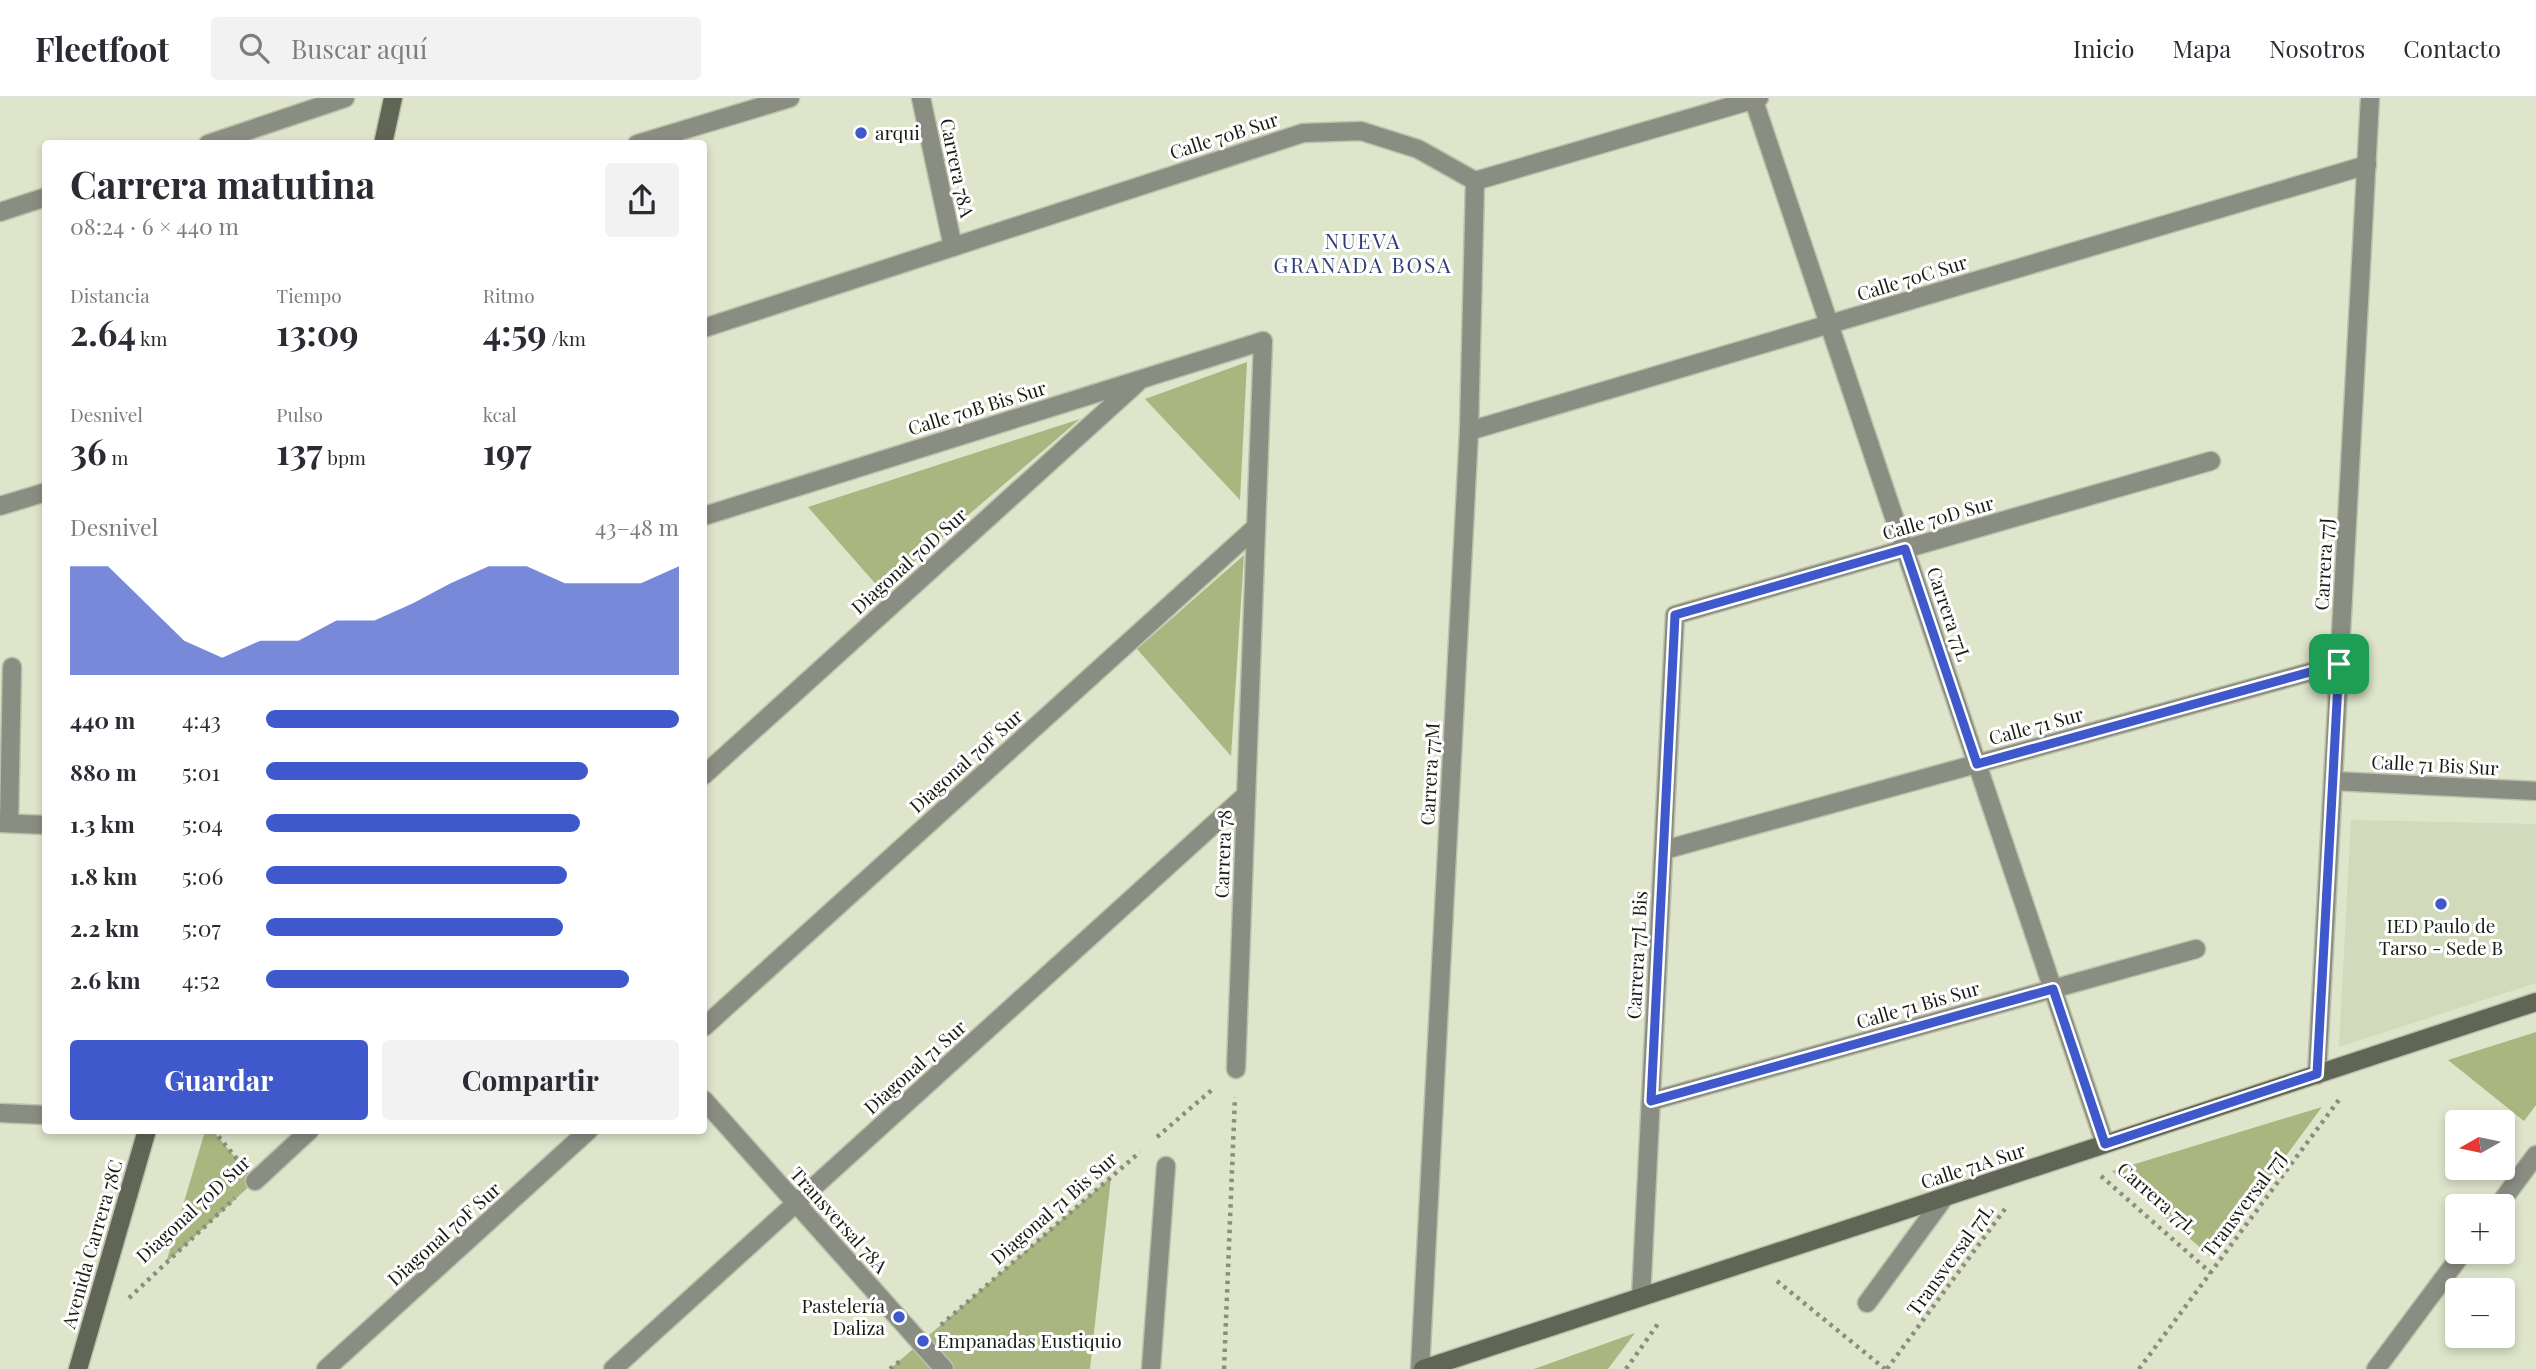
<!DOCTYPE html>
<html lang="es">
<meta charset="utf-8">
<style>
:root{--surface:#fff;--page:#f2f2f3;--text:#2b2b33;--muted:#7c7c81;--line:#e1e1e2;--accent:#3f58cb}
body{margin:0;font-family:"Playfair Display",serif;background:var(--page);color:var(--text);height:100vh;display:flex;flex-direction:column;font-size:26px;white-space:nowrap}
*{box-sizing:border-box;margin:0}
p{font-size:23px;color:var(--muted)}
.icon{flex:none;width:38px;height:38px;fill:none;stroke:currentColor;stroke-width:2;stroke-linecap:round;stroke-linejoin:round}
.map{position:relative;flex:1;overflow:hidden}
.panel{position:absolute;left:42px;top:42px;width:665px;height:994px;display:flex;flex-direction:column;background:var(--surface);border-radius:7px;box-shadow:0 4px 10px #0003}
.panel>*{flex:none}
.needle{width:46px;rotate:261deg}
.tools{position:absolute;left:2445px;top:1012px;display:grid;gap:14px}
.tools a{display:grid;place-items:center;width:70px;height:70px;border-radius:7px;background:var(--surface);box-shadow:0 4px 10px #0003;font-size:35px}
.pin{position:absolute;display:grid;place-items:center;width:60px;height:60px;color:#fff;margin:-30px;border-radius:14px;box-shadow:0 4px 10px #0006}
.round{display:grid;place-items:center;flex:none;width:74px;height:74px;border-radius:7px;background:var(--page)}
.headline{display:flex;align-items:center;justify-content:space-between;height:119px;padding:0 28px}
h1{font-size:38px;font-weight:700;line-height:52px}
.stats{display:grid;grid-template-columns:repeat(3,1fr);gap:10px;height:119px;padding:7px 28px}
.stats div{display:grid;align-content:center}
.stats b{font-size:35px;font-weight:700}
.stats small{font-size:19px;font-weight:400}
.stats p{font-size:19px}
.chart{height:196px;padding:14px 28px}
.chart p{display:flex;justify-content:space-between}
.chart svg{width:100%;height:126px;margin-top:7px;fill:var(--accent);opacity:.7}
.action{display:flex;gap:14px;margin-top:auto;padding:14px 28px}
.action a{flex:1;height:80px;border-radius:7px;background:var(--accent);color:#fff;font-size:28px;font-weight:700;line-height:80px;text-align:center}
.action a+a{background:var(--page);color:var(--text)}
ul{padding:0 28px;list-style:none;font-size:23px}
li{display:grid;grid-template-columns:112px 84px 1fr;align-items:center;height:52px}
li i{height:18px;border-radius:9px;background:var(--accent)}
header{display:flex;align-items:center;gap:42px;box-sizing:border-box;height:98px;padding:0 35px;background:var(--surface);border-bottom:2px solid var(--line)}
header strong{font-size:33px}
nav{display:flex;gap:38px;margin-inline-start:auto;font-size:24px}
.search{width:490px;height:63px;background:var(--page);display:flex;align-items:center;gap:18px;box-sizing:border-box;padding:0 24px;border-radius:7px;color:var(--muted);font-size:26px}
.map>svg:first-child{display:block}
</style>
<header>
<strong>Fleetfoot</strong>
<div class="search"><svg class="icon" aria-label="search" viewBox="0 0 24 24"><circle cx="10" cy="10" r="6"/><path d="M15 15l6 6"/></svg>Buscar aquí</div>
<nav><a>Inicio</a><a>Mapa</a><a>Nosotros</a><a>Contacto</a></nav>
</header>
<div class="map">
<svg width="2536" height="1271" viewBox="0 0 2536 1271">
<rect width="100%" height="100%" fill="#dee5cb"/>
<!-- built -->
<polygon fill="#d1daba" points="2351,722 2536,726 2536,885 2339,949"/>
<!-- green -->
<g fill="#a9b680">
<polygon points="1247,264 1240,402 1145,301"/>
<polygon points="1080,321 881,492 808,409"/>
<polygon points="1244,457 1231,658 1137,551"/>
<polygon points="2536,934 2536,1007 2524,1023 2448,962"/>
<polygon points="2322,1009 2211,1159 2112,1073"/>
<polygon points="205,1033 213,1033 255,1083 166,1165"/>
<polygon points="1111,1079 1090,1271 890,1271 920,1245"/>
<polygon points="1635,1235 1608,1271 1534,1271"/>
</g>
<g fill="none" stroke-linecap="round" stroke-linejoin="round">
<!-- lane casing -->
<g stroke="#bbc1aa" stroke-width="21">
<g id="lane">
<polyline points="1867,1205 1944,1100"/>
<polyline points="1151,1271 1166,1068"/>
</g>
</g>
<!-- street casing -->
<g stroke="#bbc1aa" stroke-width="21">
<g id="street">
<polyline points="921,0 953,149"/>
<polyline points="1753,0 2105,1046"/>
<polyline points="208,46 345,0"/>
<polyline points="637,46 790,0"/>
<polyline points="0,114 46,99"/>
<polyline points="704,230 1303,35 1361,33 1418,51 1475,83 1759,0"/>
<polyline points="1469,333 2367,67"/>
<polyline points="0,408 46,394"/>
<polyline points="704,418 1263,243 1236,971"/>
<polyline points="704,677 1137,285"/>
<polyline points="2333,683 2536,693"/>
<polyline points="0,725 46,727"/>
<polyline points="9,725 12,569"/>
<polyline points="1664,752 2339,566"/>
<polyline points="704,929 1256,429"/>
<polyline points="2317,977 2370,0"/>
<polyline points="704,1002 944,1271"/>
<polyline points="1651,1003 2196,851"/>
<polyline points="0,1015 46,1017"/>
<polyline points="255,1083 310,1032"/>
<polyline points="2498,1108 2536,1057"/>
<polyline points="1641,1199 1675,517 2211,363"/>
<polyline points="326,1271 589,1032"/>
<polyline points="613,1271 1246,697"/>
<polyline points="1420,1271 1469,333 1475,83"/>
<polyline points="2376,1271 2464,1153"/>
</g>
</g>
<!-- secondary casing -->
<g stroke="#bbc1aa" stroke-width="21">
<g id="secondary">
<polyline points="383,46 393,0"/>
<polyline points="78,1271 147,1032"/>
<polyline points="1423,1271 2536,904"/>
</g>
</g>
<!-- path -->
<g stroke="#8a8e7c" stroke-width="4.5" stroke-dasharray="3.5 5" stroke-linecap="butt">
<polyline points="213,1032 237,1061"/>
<polyline points="1157,1039 1214,990"/>
<polyline points="2101,1078 2211,1175"/>
<polyline points="1777,1183 1885,1271"/>
<polyline points="129,1200 235,1100"/>
<polyline points="941,1227 1140,1054"/>
<polyline points="890,1271 900,1263"/>
<polyline points="1224,1271 1235,999"/>
<polyline points="1626,1271 1660,1223"/>
<polyline points="1887,1271 2005,1111"/>
<polyline points="2139,1271 2341,999"/>
</g>
<!-- lane -->
<use href="#lane" stroke="#8a8d82" stroke-width="18"/>
<!-- street -->
<use href="#street" stroke="#8a8d82" stroke-width="18"/>
<!-- secondary -->
<use href="#secondary" stroke="#616556" stroke-width="18"/>
</g>
<g fill="none" stroke-linecap="round" stroke-linejoin="round">
<!-- route casing -->
<g stroke="#fff" stroke-width="14">
<polygon id="route" points="1905,451 1977,666 2339,566 2317,976 2105,1046 2053,891 1651,1003 1675,517"/>
</g>
<!-- route -->
<use href="#route" stroke="#3f58cb" stroke-width="9"/>
</g>
<!-- markers -->
<g fill="#3f58cb" stroke="#fff" stroke-width="2.5">
<circle cx="861" cy="35" r="7"/>
<circle cx="2441" cy="806" r="7"/>
<circle cx="899" cy="1219" r="7"/>
<circle cx="923" cy="1243" r="7"/>
</g>
<g text-anchor="middle" stroke-width="6" stroke-linejoin="round" paint-order="stroke">
<!-- poi labels -->
<g font-size="19" fill="#1a1c13" stroke="#fff" text-anchor="start">
<text x="875" y="42">arqui</text>
<text x="2441" y="835" text-anchor="middle">IED Paulo de<tspan x="2441" dy="22">Tarso - Sede B</tspan></text>
<text x="885" y="1215" text-anchor="end">Pastelería<tspan x="885" dy="22">Daliza</tspan></text>
<text x="937" y="1250">Empanadas Eustiquio</text>
</g>
<!-- street labels -->
<g font-size="19" fill="#1a1c13" stroke="#fff">
<text transform="translate(1224 38) rotate(-18)" y="7">Calle 70B Sur</text>
<text transform="translate(957 70) rotate(78)" y="7">Carrera 78A</text>
<text transform="translate(1912 180) rotate(-17)" y="7">Calle 70C Sur</text>
<text transform="translate(977 310) rotate(-17)" y="7">Calle 70B Bis Sur</text>
<text transform="translate(1938 420) rotate(-16)" y="7">Calle 70D Sur</text>
<text transform="translate(909 463) rotate(-42)" y="7">Diagonal 70D Sur</text>
<text transform="translate(2324 466) rotate(-87)" y="7">Carrera 77J</text>
<text transform="translate(1949 516) rotate(71)" y="7">Carrera 77L</text>
<text transform="translate(2036 628) rotate(-15)" y="7">Calle 71 Sur</text>
<text transform="translate(966 663) rotate(-42)" y="7">Diagonal 70F Sur</text>
<text transform="translate(2435 667) rotate(3)" y="7">Calle 71 Bis Sur</text>
<text transform="translate(1430 676) rotate(-87)" y="7">Carrera 77M</text>
<text transform="translate(1223 756) rotate(-88)" y="7">Carrera 78</text>
<text transform="translate(1637 857) rotate(-87)" y="7">Carrera 77L Bis</text>
<text transform="translate(1918 907) rotate(-16)" y="7">Calle 71 Bis Sur</text>
<text transform="translate(915 969) rotate(-42)" y="7">Diagonal 71 Sur</text>
<text transform="translate(1973 1068) rotate(-18)" y="7">Calle 71A Sur</text>
<text transform="translate(2157 1100) rotate(41)" y="7">Carrera 77L</text>
<text transform="translate(2244 1106) rotate(-53)" y="7">Transversal 77J</text>
<text transform="translate(1054 1110) rotate(-41)" y="7">Diagonal 71 Bis Sur</text>
<text transform="translate(193 1111) rotate(-43)" y="7">Diagonal 70D Sur</text>
<text transform="translate(839 1122) rotate(48)" y="7">Transversal 78A</text>
<text transform="translate(444 1136) rotate(-42)" y="7">Diagonal 70F Sur</text>
<text transform="translate(92 1146) rotate(-74)" y="7">Avenida Carrera 78C</text>
<text transform="translate(1950 1162) rotate(-54)" y="7">Transversal 77L</text>
</g>
<!-- neighbourhood labels -->
<g font-size="21" letter-spacing="2" fill="#2d3d76" stroke="#fff">
<text x="1363" y="151">NUEVA<tspan x="1363" dy="24">GRANADA BOSA</tspan></text>
</g>
</g>
</svg>
<div class="tools">
<a><svg class="needle" viewBox="-14 -14 28 28"><path d="M0-13l5 13h-10z" fill="#e53935"/><path d="M0 13l5-13h-10z" fill="#7c7c81"/></svg></a>
<a>+</a>
<a>−</a>
</div>
<div class="pin" style="left:2339px;top:566px;background:#1e9e55"><svg class="icon" aria-label="arrive" viewBox="0 0 24 24"><path d="M6 21V4h12l-3 4 3 4H6"/></svg></div>
<section class="panel">
<div class="headline"><div><h1>Carrera matutina</h1><p>08:24 · 6 × 440 m</p></div><a class="round"><svg class="icon" aria-label="share" viewBox="0 0 24 24"><path d="M12 15V3M7 8l5-5 5 5M5 13v7h14v-7"/></svg></a></div>
<div class="stats">
<div><p>Distancia</p><b>2.64<small> km</small></b></div>
<div><p>Tiempo</p><b>13:09</b></div>
<div><p>Ritmo</p><b>4:59<small> /km</small></b></div>
</div>
<div class="stats">
<div><p>Desnivel</p><b>36<small> m</small></b></div>
<div><p>Pulso</p><b>137<small> bpm</small></b></div>
<div><p>kcal</p><b>197</b></div>
</div>
<div class="chart"><p><span>Desnivel</span>43–48 m</p>
<svg viewBox="0 0 160 44" preserveAspectRatio="none"><path d="M0 44V6L10 6L20 19L30 32L40 38L50 32L60 32L70 25L80 25L90 19L100 12L110 6L120 6L130 12L140 12L150 12L160 6V44z"/></svg>
</div>
<ul>
<li><b>440 m</b>4:43<i style="width:100%"></i></li>
<li><b>880 m</b>5:01<i style="width:78%"></i></li>
<li><b>1.3 km</b>5:04<i style="width:76%"></i></li>
<li><b>1.8 km</b>5:06<i style="width:73%"></i></li>
<li><b>2.2 km</b>5:07<i style="width:72%"></i></li>
<li><b>2.6 km</b>4:52<i style="width:88%"></i></li>
</ul>
<div class="action"><a>Guardar</a><a>Compartir</a></div>
</section>
</div>
